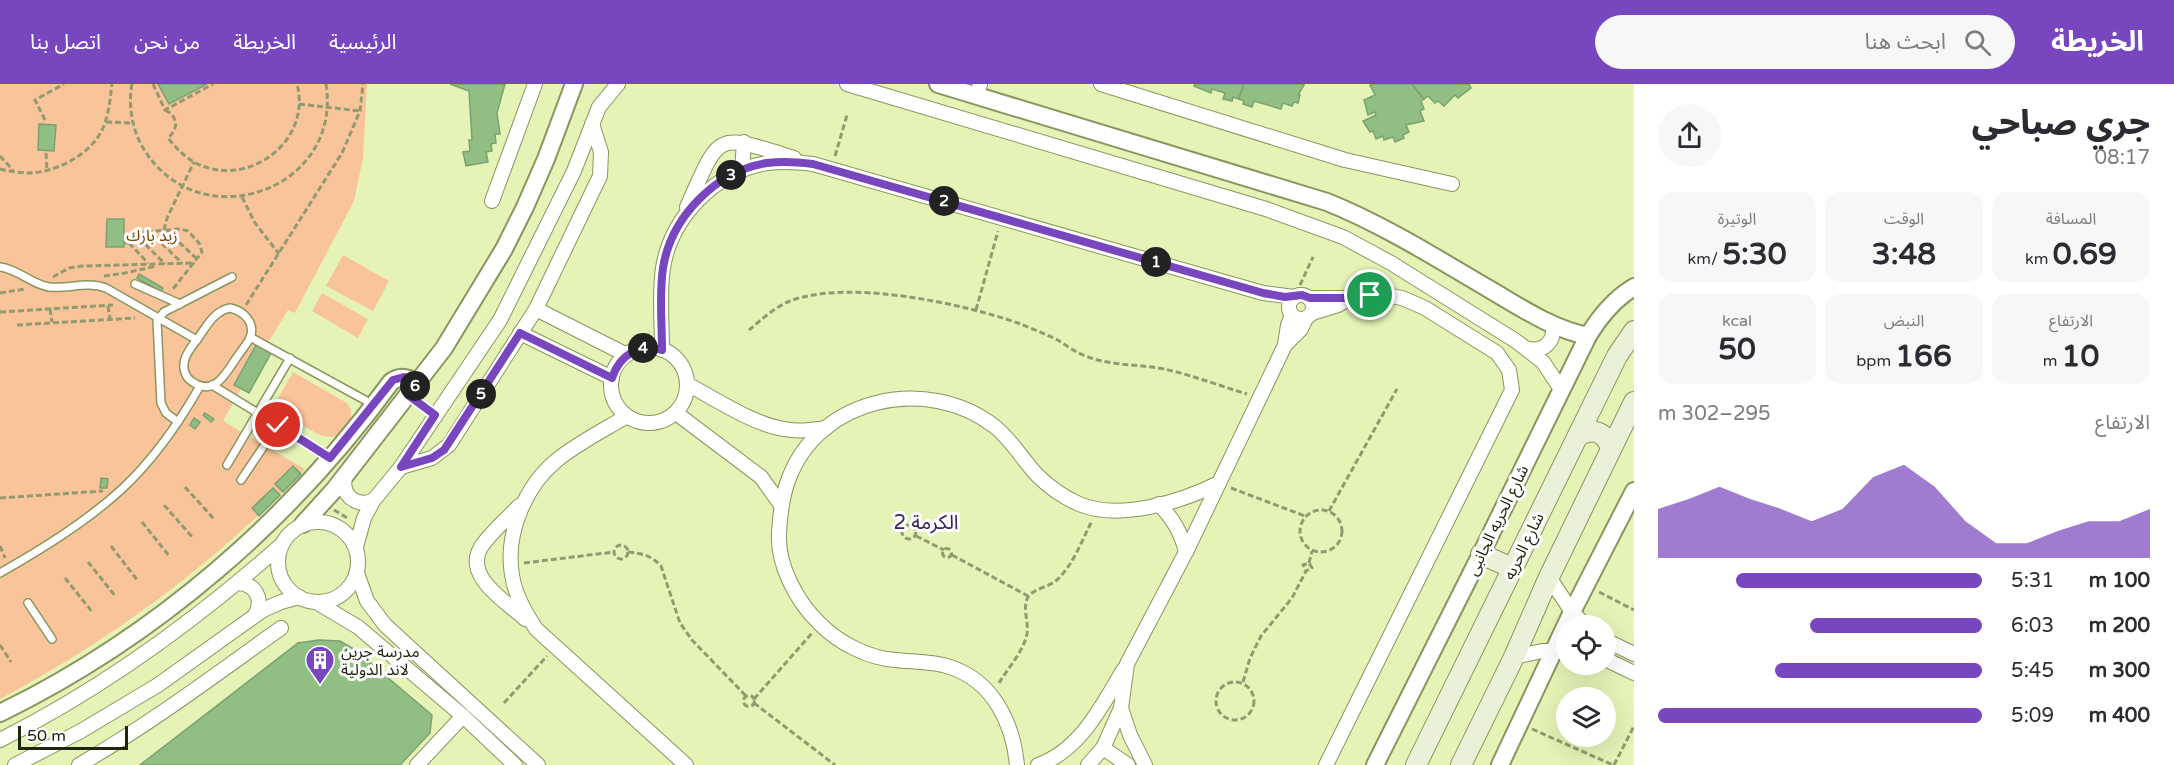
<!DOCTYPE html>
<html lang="ar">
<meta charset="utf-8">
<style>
:root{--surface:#fff;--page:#f7f7f7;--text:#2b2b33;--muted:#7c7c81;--accent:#7846be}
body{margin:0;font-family:"Varela Round","Noto Sans Arabic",sans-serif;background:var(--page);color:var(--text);direction:rtl;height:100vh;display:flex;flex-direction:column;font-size:22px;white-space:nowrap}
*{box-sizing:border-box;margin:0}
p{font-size:20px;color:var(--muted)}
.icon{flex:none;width:33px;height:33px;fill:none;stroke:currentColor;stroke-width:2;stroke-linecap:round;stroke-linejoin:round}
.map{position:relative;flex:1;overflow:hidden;direction:ltr}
.drawer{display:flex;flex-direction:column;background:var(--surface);width:540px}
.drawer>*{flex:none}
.controls{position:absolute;left:1556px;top:531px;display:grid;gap:12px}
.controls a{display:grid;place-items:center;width:60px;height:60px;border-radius:50%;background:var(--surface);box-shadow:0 6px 24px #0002;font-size:30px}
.scale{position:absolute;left:18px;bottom:15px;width:110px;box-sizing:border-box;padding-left:6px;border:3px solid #20250e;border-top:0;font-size:16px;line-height:21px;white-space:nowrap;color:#20250e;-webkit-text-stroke:4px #fff;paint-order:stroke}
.pin{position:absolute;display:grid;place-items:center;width:51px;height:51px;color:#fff;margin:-26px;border:3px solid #fff;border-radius:50%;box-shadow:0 2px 6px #0007}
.km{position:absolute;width:30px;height:30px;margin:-15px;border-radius:50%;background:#222;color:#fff;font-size:16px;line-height:30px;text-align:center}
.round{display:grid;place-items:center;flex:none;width:63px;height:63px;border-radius:32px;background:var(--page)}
.summary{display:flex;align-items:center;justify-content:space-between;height:102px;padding:0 24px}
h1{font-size:33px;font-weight:800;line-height:45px}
.stats{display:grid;grid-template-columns:repeat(3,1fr);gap:9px;height:102px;padding:6px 24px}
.stats div{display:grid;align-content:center;border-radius:15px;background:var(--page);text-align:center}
.stats b{font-size:30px;font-weight:800}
.stats small{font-size:16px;font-weight:400}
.stats p{font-size:16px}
.chart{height:168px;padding:12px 24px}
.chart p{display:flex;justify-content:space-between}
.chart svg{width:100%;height:108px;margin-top:6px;fill:var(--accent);opacity:.7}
ul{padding:0 24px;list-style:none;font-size:20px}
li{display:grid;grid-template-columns:96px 72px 1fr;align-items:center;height:45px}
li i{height:15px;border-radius:8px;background:var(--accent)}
header{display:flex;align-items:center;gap:36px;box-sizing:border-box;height:84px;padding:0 30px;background:var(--accent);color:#fff}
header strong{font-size:28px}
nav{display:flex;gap:33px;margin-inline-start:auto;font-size:21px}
.search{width:420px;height:54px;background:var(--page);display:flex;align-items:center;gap:15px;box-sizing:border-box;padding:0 21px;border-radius:33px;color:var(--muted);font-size:22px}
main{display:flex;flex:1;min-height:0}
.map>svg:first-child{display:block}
</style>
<header>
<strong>الخريطة</strong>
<div class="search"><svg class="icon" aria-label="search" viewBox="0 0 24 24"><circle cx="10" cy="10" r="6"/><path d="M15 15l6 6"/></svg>ابحث هنا</div>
<nav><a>الرئيسية</a><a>الخريطة</a><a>من نحن</a><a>اتصل بنا</a></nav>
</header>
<main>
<section class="drawer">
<div class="summary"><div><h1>جري صباحي</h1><p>08:17</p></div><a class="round"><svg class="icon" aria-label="share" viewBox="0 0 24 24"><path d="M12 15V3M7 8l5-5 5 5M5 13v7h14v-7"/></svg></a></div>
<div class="stats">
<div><p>المسافة</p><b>0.69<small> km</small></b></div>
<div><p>الوقت</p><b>3:48</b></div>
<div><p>الوتيرة</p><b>5:30<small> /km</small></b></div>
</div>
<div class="stats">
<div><p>الارتفاع</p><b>10<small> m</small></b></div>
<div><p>النبض</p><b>166<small> bpm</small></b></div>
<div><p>kcal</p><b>50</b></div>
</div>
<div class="chart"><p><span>الارتفاع</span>295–302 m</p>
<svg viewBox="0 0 160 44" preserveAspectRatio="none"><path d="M0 44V24L10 20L20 15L30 20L40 24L50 29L60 24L70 11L80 6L90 15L100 29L110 38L120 38L130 33L140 29L150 29L160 24V44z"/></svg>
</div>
<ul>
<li><b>100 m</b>5:31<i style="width:76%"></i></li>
<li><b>200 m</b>6:03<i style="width:53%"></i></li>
<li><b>300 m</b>5:45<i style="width:64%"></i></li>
<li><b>400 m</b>5:09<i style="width:100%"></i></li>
</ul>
</section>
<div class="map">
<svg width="1634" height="681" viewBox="0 0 1634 681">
<rect width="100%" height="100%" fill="#e5f3b7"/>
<!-- green -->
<g fill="#fac49b">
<path d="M0,0H367L363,74L354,117L295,229L288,226L264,265L256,261L234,301L241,305L223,337L305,385C218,477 112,556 0,615Z"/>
<polygon points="343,171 389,197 373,227 326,202"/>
<polygon points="322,209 368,235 358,254 312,227"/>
<path d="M293,288L347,319L351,326V340C341,351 335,356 320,351L272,325Z"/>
</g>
<!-- building -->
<g fill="#90be83" stroke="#7ca171" stroke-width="1.5">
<polygon points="158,0 207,0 169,20"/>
<polygon points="450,0 505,0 497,29 500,50 495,50 496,59 491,60 492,67 486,68 488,78 466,82 463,68 470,67 469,56 472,56 469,7"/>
<polygon points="1195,0 1244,0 1239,15 1233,13 1232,17 1223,15 1225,9 1212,5 1211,9 1194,2"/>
<polygon points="1244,0 1301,0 1304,1 1298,11 1300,11 1298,19 1294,18 1292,22 1283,19 1281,25 1254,17 1252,23 1243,20 1244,17 1239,15"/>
<polygon points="1372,0 1412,0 1424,15 1421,17 1424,25 1420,27 1424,37 1406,41 1409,48 1403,51 1404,54 1395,58 1393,53 1384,56 1383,52 1376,55 1373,47 1370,48 1363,37 1376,31 1375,28 1368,31 1364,16 1375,11 1370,1"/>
<polygon points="1412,0 1469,0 1471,4 1458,14 1455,11 1444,22 1438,17 1435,19 1428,12 1424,15"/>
<polygon points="39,40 56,41 54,67 38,66"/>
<polygon points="107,135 124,135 124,163 106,163"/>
<polygon points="139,190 163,204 161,208 137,194"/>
<polygon points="256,261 271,269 249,309 234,301"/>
<polygon points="205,329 214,335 211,338 203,331"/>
<polygon points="194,334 200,338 195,345 190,341"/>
<polygon points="293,382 301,390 283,408 275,400"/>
<polygon points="101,394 108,395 107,404 100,404"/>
<polygon points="273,404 280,411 259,432 252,424"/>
<polygon points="319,556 340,557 354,565 432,631 430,649 400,681 140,681 298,559"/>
</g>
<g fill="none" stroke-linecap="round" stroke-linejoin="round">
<!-- service casing -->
<g stroke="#89965e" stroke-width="10">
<g id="service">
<path d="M0,183C18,185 31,200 49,203C69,205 87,197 106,204L197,256"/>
<polyline points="135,200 180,220"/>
<path d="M230,224C244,227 256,239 250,254C247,260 241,267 237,273C228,286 216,311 196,300C192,298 188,295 186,291C179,277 190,265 198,254C207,242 214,227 230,224Z"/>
<polyline points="250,253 374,321"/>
<polyline points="212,301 330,373"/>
<polyline points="178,338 166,329 161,319 157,237 164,228 232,193"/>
<polyline points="227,381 290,274"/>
<polyline points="241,396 278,341"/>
<path d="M0,489C42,465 86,438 122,405C153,376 179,339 200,302"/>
<polyline points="28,519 52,555"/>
</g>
</g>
<!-- minor casing -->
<g stroke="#89965e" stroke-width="16">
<g id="minor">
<polyline points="847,0 1266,125 1343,153 1391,179 1516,257 1543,278 1561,305"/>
<polyline points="1101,0 1345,76 1452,100"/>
<polyline points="977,12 980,0"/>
<polyline points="742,86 744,58"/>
<polyline points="492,117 535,0"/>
<path d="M687,123C721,47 714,49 794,74"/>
<circle cx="1301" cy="223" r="12"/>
<polyline points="1309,214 1350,214 1386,211 1402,214 1425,224 1497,269 1509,286 1512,306 1326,681"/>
<polyline points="536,225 627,271"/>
<polyline points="1312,229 1338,221 1350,214"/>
<polyline points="520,249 612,294"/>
<polyline points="1285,261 1288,241 1292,231"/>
<circle cx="649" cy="301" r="38"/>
<path d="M1527,265C1544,268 1555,258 1553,241"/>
<path d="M662,266C662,239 659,210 663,184C671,133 716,87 767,79C782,77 797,78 813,80L1263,209L1294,213"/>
<path d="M687,300C716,315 752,340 784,345C798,348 812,346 826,344"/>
<polyline points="676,329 761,393 781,421"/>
<path d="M627,332C604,346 578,359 557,376C525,402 505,450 512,491C515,511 525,528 536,545L686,681"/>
<polyline points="401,383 432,374 449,361 536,225 600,92 601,68 592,40"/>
<path d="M345,393C341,411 355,423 373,417"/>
<path d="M1159,420C1173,435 1181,448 1186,468"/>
<path d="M519,422C507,435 491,448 481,463C463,493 507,518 525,535"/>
<circle cx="318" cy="478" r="40"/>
<polyline points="356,463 364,434 373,417 401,383 500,236 574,87 599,23 618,0"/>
<polyline points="357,489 367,517 385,541 538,681"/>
<polyline points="1549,493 1572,528 1586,542"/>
<path d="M238,499C256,500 264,516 255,531"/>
<polyline points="316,518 358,543 463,632 515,681"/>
<polyline points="1605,556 1634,570"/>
<polyline points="1514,573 1542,567 1566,567"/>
<polyline points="1605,575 1634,589"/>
<polyline points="1121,624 1130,651 1145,681"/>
<path d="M0,656C102,605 195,537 280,462"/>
<polyline points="1103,664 1128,681"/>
<polyline points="15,681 81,647 158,601 263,526 281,518 299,513"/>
<path d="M79,681C150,640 215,591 281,544"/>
<polyline points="417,681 463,632"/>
<path d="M1017,681C1013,639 993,597 950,583C932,577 913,578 895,576C868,574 839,559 820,540C797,518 777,481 779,449C780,430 782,412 789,394C820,313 927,291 994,342C1011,355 1022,375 1037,391C1049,403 1063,413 1079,420C1119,437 1181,418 1219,399"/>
<path d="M1038,681C1081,666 1102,621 1124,585"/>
<polyline points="1088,681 1103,664 1121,624 1127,580 1186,468 1285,261 1301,245 1306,234"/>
</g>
</g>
<!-- tertiary casing -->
<g stroke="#89965e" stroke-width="20">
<g id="tertiary">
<path d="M938,0L1327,118C1384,141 1436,174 1489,205C1520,223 1552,245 1588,252"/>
<polyline points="303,440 334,406 444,264 504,165 525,123 546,75 574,0"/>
<path d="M0,629C154,554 290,437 391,298C400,291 408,294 418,298"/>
<path d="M1375,681L1481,470L1588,252C1600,232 1614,215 1634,203"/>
<polyline points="1500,681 1572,528 1634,407"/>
</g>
</g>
<!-- secondary casing -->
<g stroke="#89965e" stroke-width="22">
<g id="secondary">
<path d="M1578,352C1593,343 1606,348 1611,365"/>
<polyline points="1481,470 1512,484"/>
<polyline points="1416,681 1617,272 1634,247"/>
<polyline points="1461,681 1514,573 1549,493 1634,318"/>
</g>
</g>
<!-- path -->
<g stroke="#919b6f" stroke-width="3" stroke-dasharray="6 3" stroke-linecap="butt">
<path d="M132,0C128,21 132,44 142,62C196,157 343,108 326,0"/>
<polyline points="153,0 165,26 213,0"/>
<polyline points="299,20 360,27"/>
<path d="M165,26C178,32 179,45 168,54C177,65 186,75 200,81C251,103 312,56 297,0"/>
<polyline points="45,36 35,16 64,0"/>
<polyline points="106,38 133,39"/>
<polyline points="46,69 47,86"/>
<polyline points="0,72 13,86"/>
<polyline points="835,72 847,31"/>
<path d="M0,85C9,87 19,89 28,89C55,89 90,71 102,46C109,32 110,15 112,0"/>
<polyline points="242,113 255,139 279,170"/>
<polyline points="164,146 167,134 194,78"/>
<polyline points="166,146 197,175"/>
<polyline points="149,147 182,179"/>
<polyline points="139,154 165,180"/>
<polyline points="124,159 134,158 144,148 180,145 188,147 199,159 202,168 173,205"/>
<polyline points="129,159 148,179"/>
<polyline points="104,192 125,189 156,182"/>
<polyline points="53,193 69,184 82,182 195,179"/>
<polyline points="1300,201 1313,173"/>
<polyline points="0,209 25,205"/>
<polyline points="246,221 342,69 360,27 363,0"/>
<polyline points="108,222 110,235"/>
<polyline points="50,225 52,238"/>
<polyline points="976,226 998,147"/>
<polyline points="0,228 113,221"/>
<polyline points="17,241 135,234"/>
<path d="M749,246C761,236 775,223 790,217C848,195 960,219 1018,239C1030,244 1043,249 1056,255C1066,261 1076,269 1088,273C1113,282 1138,280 1164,285C1192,291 1220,302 1247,310"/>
<polyline points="185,403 214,435"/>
<polyline points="1231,404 1305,432"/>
<polyline points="0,414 103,407"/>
<polyline points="164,421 193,454"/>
<circle cx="1321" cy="447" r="21"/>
<polyline points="334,426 349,435"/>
<polyline points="1329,427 1397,305"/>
<polyline points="142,438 170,473"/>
<circle cx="909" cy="448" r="7"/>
<polyline points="916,452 944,466"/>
<circle cx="621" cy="468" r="7"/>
<polyline points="0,462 5,474"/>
<polyline points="111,462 138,497"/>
<circle cx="947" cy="469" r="4.5"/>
<path d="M628,468C643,470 651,471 661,482L680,539L692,556L746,612"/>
<polyline points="952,471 1028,512"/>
<polyline points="88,478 116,513"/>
<polyline points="524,479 614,468"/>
<polyline points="1309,479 1312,467"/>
<polyline points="65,494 93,529"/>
<polyline points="1599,508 1634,526"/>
<polyline points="0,561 11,578"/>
<circle cx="1235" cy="617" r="19"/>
<polyline points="1243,598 1250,574 1261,552 1292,514 1306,487 1312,484 1309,479 1303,481 1306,487"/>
<path d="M999,599C1008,584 1023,568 1027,550C1029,539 1022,523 1028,513C1034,504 1051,503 1059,494C1074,479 1082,456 1092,437"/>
<circle cx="749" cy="617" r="5.5"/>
<polyline points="754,615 812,549"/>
<polyline points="504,619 547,572"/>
<polyline points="754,619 835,681"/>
<polyline points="1532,645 1613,681"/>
<polyline points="1614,681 1634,642"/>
</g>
<!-- service -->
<use href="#service" stroke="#fff" stroke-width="7"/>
<!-- minor -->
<use href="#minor" stroke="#fff" stroke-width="14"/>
<!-- tertiary -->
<use href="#tertiary" stroke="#fff" stroke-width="16"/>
<!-- secondary -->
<use href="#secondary" stroke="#ebf0d8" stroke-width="20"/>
</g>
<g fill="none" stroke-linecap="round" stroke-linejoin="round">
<!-- route casing -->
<g stroke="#fff" stroke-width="12">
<path id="route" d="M278,341L330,374L393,296L404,293L418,298L408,311L435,331L401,383L432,374L444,366L520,249L612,294C620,270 639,260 662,266C662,239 659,210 663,184C671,133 716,87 767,79C782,77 797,78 813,80L1263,209L1285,213L1302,211L1310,214H1350L1370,211"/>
</g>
<!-- route -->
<use href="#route" stroke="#7846be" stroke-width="8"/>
</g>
<!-- icons -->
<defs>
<g id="building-pin" transform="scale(1.5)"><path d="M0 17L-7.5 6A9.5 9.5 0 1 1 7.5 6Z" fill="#7846be" stroke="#fff"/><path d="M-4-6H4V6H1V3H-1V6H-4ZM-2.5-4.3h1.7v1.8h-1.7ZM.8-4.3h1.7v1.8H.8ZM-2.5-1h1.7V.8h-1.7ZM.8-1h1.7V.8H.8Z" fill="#fff"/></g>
</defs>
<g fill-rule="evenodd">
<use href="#building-pin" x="320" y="576"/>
</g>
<g text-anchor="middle" stroke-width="6" stroke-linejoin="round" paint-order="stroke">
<!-- park labels -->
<g font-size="16" fill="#784003" stroke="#fff">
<text x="152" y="157">زيد بارك</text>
</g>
<!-- street labels -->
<g font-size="16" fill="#20250e" stroke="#fff">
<text transform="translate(1497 436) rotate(-64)" y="6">شارع الحريه الجانبى</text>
<text transform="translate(1523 462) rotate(-64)" y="6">شارع الحريه</text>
</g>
<!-- poi labels -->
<g font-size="16" fill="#20250e" stroke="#fff" text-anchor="start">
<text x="341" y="573">مدرسة جرين<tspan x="341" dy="18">لاند الدولية</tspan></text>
</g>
<!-- quarter labels -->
<g font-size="20" fill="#3a235d" stroke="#fff">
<text x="926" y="445">الكرمة 2</text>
</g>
</g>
</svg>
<div class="controls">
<a><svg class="icon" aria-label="locate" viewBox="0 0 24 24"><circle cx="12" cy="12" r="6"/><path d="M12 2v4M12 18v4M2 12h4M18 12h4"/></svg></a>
<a><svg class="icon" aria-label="layers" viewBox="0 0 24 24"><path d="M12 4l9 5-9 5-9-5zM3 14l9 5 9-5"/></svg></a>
</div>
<div class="scale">50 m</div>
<div class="pin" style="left:1370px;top:211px;background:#1e9e55"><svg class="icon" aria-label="arrive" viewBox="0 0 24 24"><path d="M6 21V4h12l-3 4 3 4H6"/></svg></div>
<div class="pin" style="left:278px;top:341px;background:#d93025"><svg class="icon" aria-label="check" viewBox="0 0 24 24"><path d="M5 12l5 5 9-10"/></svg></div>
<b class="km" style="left:1156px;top:178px">1</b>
<b class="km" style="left:944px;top:117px">2</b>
<b class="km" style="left:731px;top:91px">3</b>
<b class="km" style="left:643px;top:264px">4</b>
<b class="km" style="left:481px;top:310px">5</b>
<b class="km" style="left:415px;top:302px">6</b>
</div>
</main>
